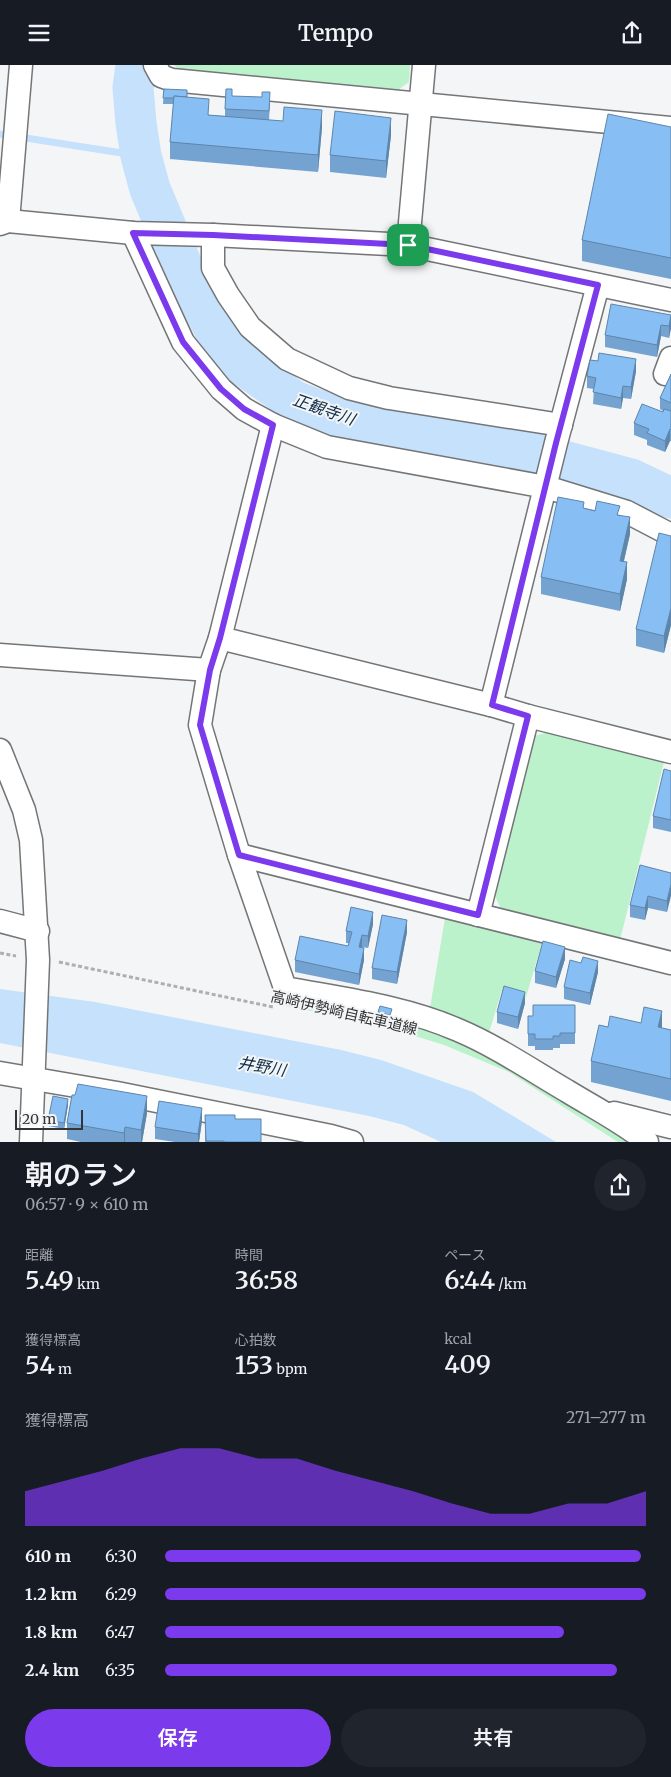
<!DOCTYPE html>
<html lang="ja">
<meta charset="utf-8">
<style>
:root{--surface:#171b24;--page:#20242c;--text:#f1f3f6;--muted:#9ea1a6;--accent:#7c3aed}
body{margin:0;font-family:Merriweather,"Noto Sans JP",serif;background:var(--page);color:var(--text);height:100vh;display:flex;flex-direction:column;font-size:19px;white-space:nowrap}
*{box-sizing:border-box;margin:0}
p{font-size:16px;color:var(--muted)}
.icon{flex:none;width:28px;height:28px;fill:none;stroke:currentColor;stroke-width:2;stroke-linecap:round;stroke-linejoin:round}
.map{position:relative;height:1077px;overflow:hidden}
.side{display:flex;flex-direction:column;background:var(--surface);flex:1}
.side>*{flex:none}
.scale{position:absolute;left:15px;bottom:12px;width:68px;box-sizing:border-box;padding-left:5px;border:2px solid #343435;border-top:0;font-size:14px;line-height:18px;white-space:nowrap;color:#343435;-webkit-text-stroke:4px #f3f5f7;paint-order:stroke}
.pin{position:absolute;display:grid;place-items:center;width:42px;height:42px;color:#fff;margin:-21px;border-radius:10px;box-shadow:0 2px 8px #0006}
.round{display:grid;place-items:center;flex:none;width:52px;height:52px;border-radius:26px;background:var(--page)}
.summary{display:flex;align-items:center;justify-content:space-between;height:85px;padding:0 25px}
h1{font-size:28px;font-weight:600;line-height:38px}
.metrics{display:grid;grid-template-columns:repeat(3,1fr);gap:8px;height:85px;padding:5px 25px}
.metrics div{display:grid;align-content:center}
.metrics b{font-size:25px;font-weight:600}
.metrics small{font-size:14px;font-weight:400}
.metrics p{font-size:14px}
.chart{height:140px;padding:10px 25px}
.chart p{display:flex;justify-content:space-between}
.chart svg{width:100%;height:90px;margin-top:5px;fill:var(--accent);opacity:.7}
.cta{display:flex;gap:10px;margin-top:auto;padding:10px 25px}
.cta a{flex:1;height:58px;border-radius:30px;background:var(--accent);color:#fff;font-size:20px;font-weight:600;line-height:58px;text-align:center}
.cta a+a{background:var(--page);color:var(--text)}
ul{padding:0 25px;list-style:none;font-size:16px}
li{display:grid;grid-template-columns:80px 60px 1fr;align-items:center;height:38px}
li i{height:12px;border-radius:6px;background:var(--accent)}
header{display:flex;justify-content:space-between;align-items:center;height:65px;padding:0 25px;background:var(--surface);font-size:22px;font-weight:600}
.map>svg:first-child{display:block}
</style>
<header><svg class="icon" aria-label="menu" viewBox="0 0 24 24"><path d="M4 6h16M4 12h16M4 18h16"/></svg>Tempo<svg class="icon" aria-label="share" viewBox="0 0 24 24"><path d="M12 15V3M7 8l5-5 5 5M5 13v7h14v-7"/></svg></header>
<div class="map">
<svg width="671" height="1077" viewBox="0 0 671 1077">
<rect width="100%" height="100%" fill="#f3f5f7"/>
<!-- green -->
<g fill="#bcf2cb">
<polygon points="174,0 410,0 409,17 398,25 179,5"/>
<polygon points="549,667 664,697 620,875 502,846 495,831 534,671"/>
<polygon points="445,853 542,878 526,932 502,925 488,971 429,949"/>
<polygon points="276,927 365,946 370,954 394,960 402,952 471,978 634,1077 618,1077 509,1007 444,980 370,957 279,940"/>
</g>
<!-- water -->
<polygon fill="#c5e1fc" points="0,924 95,937 341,985 381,995 473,1027 556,1077 441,1077 404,1060 369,1051 0,978"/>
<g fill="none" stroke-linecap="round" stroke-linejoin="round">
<!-- stream -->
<polyline stroke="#c5e1fc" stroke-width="7" points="0,69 141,91"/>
<!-- river -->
<polyline stroke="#c5e1fc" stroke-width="41" points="136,0 133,23 136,58 141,91 150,124 186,210 218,271 243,300 294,336 344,355 523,385 631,414 671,433"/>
<!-- minor casing -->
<g stroke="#737577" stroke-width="25">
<g id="minor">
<polyline points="155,0 161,11 172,15 671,63"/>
<polyline points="8,156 21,0"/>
<polyline points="0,159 8,156 133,168 213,170 408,180 671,235"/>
<polyline points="133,168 183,277 221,324 244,344 273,360 327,382 546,422 627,447 671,470"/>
<polyline points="213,170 213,203 228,230 250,262 287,294 349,323 389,333 561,360"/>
<polyline points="408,180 424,0"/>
<polyline points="665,309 671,293"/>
<path d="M273,360L220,573L209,605L200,660L239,790L285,923C343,934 403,941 458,965C496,981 531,1005 567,1026C593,1042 623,1057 647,1077"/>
<polyline points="220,573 491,640 528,651 671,687"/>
<polyline points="0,590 209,605"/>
<polyline points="491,640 556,378 598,220"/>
<polyline points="0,685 24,745 31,775 38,895 31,1077"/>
<polyline points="239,790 671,898"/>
<polyline points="478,850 528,651"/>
<polyline points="0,856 38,866"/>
<polyline points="0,1008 117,1028 331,1071 352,1077"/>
<polyline points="614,1048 671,1062"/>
</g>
</g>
<!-- path -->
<g stroke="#aeafb1" stroke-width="3" stroke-dasharray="4 2.5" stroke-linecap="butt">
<polyline points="0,888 16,891"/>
<polyline points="59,897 273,942"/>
</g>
<!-- minor -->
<use href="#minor" stroke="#fff" stroke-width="22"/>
</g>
<!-- wall -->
<g fill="#74a3d1">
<polygon points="164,24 187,32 209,50 225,51 225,44 232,31 270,39 269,55 322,62 318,107 170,94 170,77 174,39 163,39"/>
<polygon points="671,62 671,214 582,196 582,175"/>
<polygon points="391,70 386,113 330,107 330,90"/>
<polygon points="671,250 671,263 669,273 661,271 657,292 605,282 605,270"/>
<polygon points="636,306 631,334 623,333 621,344 593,339 594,324 587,323 587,311"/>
<polygon points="671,309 671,376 670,376 665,387 647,380 647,375 634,370 634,358 663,347 663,346 660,344 660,333"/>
<polygon points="584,443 620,450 630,469 624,496 627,514 620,546 541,529 541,512"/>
<polygon points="671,471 671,560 664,588 636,581 636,564"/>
<polygon points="671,706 671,767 653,763 653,751"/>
<polygon points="671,808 667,847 648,843 645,855 630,852 630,840"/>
<polygon points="373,859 368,883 362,882 364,895 359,920 295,907 295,895 348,881 349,878 346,878 346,866"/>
<polygon points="407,867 397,919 372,914 372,903"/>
<polygon points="565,894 556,923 535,918 535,906"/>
<polygon points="581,898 598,907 590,940 564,934 564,922"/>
<polygon points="525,938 518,964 497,958 497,947"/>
<polygon points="575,940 575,979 560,979 560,983 553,983 553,985 535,985 535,981 528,981 528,951 533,951"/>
<polygon points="378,947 392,950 390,956 378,953"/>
<polygon points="608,962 662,963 671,965 671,1036 591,1017 591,996"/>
<polygon points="68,1040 64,1064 48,1061 48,1055"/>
<polygon points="147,1048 142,1077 81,1077 67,1074 67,1058"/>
<polygon points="205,1050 235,1054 261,1077 205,1077"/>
<polygon points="202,1055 199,1077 175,1077 155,1074 155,1062"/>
</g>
<!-- shaded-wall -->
<g fill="#5e85aa">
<polygon points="322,45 322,62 318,107 318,90"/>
<polygon points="391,53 391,70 386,113 386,96"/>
<polygon points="671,251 671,263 669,273 669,261"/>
<polygon points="661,260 661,271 657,292 657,280"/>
<polygon points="636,294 636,306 631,334 631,322"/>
<polygon points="623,321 623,333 621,344 621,333"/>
<polygon points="670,364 670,376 665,387 665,376"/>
<polygon points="630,452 630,469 620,512 620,496"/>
<polygon points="627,497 627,514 620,546 620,529"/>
<polygon points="671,543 671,560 664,588 664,571"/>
<polygon points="671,819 671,831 667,847 667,836"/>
<polygon points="648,831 648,843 645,855 645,843"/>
<polygon points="373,847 373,859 368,883 368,871"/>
<polygon points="407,855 407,867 397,919 397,907"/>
<polygon points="362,870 362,882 359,894 359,882"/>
<polygon points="565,882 565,894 556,923 556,912"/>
<polygon points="364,883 364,895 359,920 359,909"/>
<polygon points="598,896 598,907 590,940 590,928"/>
<polygon points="525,927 525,938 518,964 518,952"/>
<polygon points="662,946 662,967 658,962"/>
<polygon points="147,1031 147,1048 142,1077 141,1077 141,1065"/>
<polygon points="68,1034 68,1040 64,1064 64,1058"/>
<polygon points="202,1043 202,1055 199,1077 198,1077 198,1069"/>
<polygon points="125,1062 125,1077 124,1077 124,1068"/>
</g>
<!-- building -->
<g fill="#87bef3" stroke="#5e85aa">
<polygon points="164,24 187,25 187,32 174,31 174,33 163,33"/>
<polygon points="226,24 232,24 232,31 262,32 262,27 270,27 269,46 225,44"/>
<polygon points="174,31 209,34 208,50 283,56 284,42 322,45 318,90 170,77"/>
<polygon points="335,46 391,53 386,96 330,90"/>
<polygon points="608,49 671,62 671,193 582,175"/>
<polygon points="611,239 671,250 669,261 661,260 657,280 605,270"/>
<polygon points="599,288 636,294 631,322 623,321 621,333 593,327 596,313 587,311 590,295 598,296"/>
<polygon points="671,309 671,338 660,333"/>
<polygon points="642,339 663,347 664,344 671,346 671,365 670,364 665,376 647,368 649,364 634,358"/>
<polygon points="558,432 584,437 583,443 595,446 597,436 620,441 617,450 630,452 620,496 627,497 620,529 541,512"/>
<polygon points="659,468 671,471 671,543 664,571 636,564"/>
<polygon points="664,704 671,706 671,755 653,751"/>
<polygon points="640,800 671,808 671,819 667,836 648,831 645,843 630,840"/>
<polygon points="351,842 373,847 368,871 362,870 359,882 364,883 359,909 295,895 300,871 348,881 352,867 346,866"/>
<polygon points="382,850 407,855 397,907 372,903"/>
<polygon points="543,876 565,882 556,912 535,906"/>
<polygon points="583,892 598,896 590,928 564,922 570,895 581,898"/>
<polygon points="504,921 525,927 518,952 497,947"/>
<polygon points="533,940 575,940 575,968 560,968 560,971 553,971 553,974 535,974 535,969 528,969 528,951 533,951"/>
<polygon points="380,941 392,944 390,950 378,947"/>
<polygon points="644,942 662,946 658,962 671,965 671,1014 591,996 599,960 608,962 610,951 641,958"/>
<polygon points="78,1019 147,1031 141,1065 125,1062 124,1068 67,1058 72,1030 75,1030"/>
<polygon points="53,1031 68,1034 64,1058 48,1055"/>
<polygon points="159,1036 202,1043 198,1069 155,1062"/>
<polygon points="205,1050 235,1050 235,1054 261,1054 261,1077 224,1077 224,1076 206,1076"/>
</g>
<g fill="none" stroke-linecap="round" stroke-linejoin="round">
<!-- route casing -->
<g stroke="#fff" stroke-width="10">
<polygon id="route" points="133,168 213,170 408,180 598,220 556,378 492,640 528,651 478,850 239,790 200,660 210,605 220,573 273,360 244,344 221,324 183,277"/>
</g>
<!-- route -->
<use href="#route" stroke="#7c3aed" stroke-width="6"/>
</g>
<g text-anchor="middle" stroke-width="4" stroke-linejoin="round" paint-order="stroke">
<!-- street labels -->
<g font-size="15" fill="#343435" stroke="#f3f5f7">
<text transform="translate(344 948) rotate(13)" y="5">高崎伊勢崎自転車道線</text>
</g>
<!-- water labels -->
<g font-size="16" font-style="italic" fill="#0e2b46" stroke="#f3f5f7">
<text transform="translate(324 344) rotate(19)" y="6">正観寺川</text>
<text transform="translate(262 1001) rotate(10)" y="6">井野川</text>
</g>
</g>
</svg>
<div class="scale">20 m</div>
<div class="pin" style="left:408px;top:180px;background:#1e9e55"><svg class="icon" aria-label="arrive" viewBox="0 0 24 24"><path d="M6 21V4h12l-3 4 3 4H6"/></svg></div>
</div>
<section class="side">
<div class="summary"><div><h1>朝のラン</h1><p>06:57 · 9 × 610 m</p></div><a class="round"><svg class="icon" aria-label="share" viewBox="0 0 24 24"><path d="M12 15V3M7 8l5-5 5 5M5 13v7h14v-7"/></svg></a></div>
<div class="metrics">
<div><p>距離</p><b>5.49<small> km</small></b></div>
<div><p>時間</p><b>36:58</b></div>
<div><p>ペース</p><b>6:44<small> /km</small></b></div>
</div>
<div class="metrics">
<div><p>獲得標高</p><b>54<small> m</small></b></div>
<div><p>心拍数</p><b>153<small> bpm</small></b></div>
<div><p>kcal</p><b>409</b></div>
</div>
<div class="chart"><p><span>獲得標高</span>271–277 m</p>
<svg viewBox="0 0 160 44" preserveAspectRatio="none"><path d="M0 44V27L10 22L20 17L30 11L40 6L50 6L60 11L70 11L80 17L90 22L100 27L110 33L120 38L130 38L140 33L150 33L160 27V44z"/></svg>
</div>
<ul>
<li><b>610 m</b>6:30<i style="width:99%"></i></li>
<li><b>1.2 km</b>6:29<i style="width:100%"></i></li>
<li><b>1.8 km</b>6:47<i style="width:83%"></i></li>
<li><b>2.4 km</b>6:35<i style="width:94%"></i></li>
</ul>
<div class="cta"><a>保存</a><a>共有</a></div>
</section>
